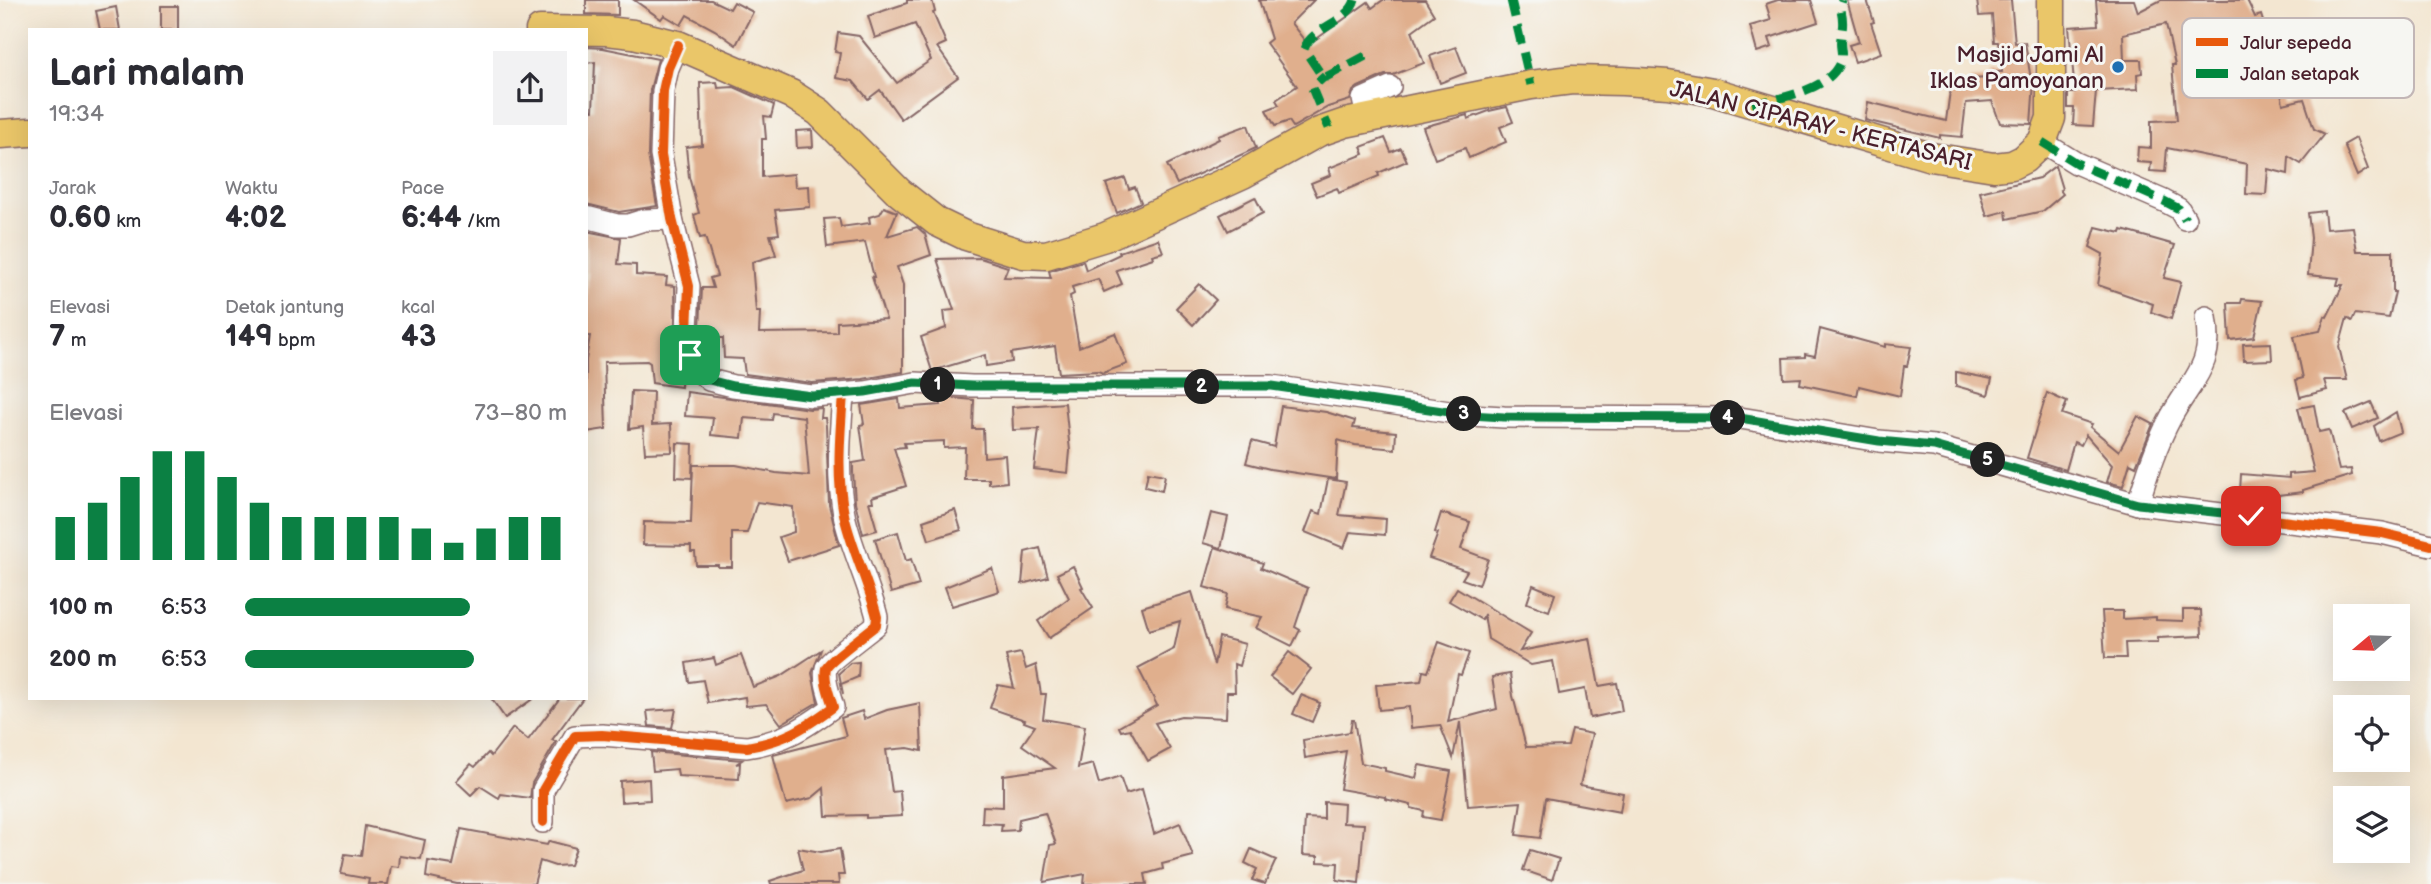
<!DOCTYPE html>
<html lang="id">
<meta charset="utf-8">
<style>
:root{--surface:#fff;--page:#f2f2f3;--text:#2b2b33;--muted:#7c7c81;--accent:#0b8043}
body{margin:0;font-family:"Balsamiq Sans",sans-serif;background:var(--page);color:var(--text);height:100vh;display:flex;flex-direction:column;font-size:26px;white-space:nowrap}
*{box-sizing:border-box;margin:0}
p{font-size:23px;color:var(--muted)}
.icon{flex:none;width:38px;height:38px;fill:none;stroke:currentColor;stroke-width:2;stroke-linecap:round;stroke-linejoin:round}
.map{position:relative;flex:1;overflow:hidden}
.details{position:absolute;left:28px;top:28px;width:560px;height:672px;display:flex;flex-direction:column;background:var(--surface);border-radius:0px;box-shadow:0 7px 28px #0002}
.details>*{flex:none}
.needle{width:46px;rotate:251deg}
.tools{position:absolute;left:2333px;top:604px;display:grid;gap:14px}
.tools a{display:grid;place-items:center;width:77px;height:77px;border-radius:0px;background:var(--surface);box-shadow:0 7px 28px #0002;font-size:35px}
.pin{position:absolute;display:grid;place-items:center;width:60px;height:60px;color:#fff;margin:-30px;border-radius:14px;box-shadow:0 4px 10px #0006}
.km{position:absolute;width:35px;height:35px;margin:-18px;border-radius:50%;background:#222;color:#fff;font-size:19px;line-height:35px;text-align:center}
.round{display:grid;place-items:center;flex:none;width:74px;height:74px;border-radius:0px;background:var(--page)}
.headline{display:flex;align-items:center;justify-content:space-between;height:119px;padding:0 21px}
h1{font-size:38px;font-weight:700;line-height:52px}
.stats{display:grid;grid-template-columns:repeat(3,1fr);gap:10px;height:119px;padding:7px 21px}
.stats div{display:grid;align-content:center}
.stats b{font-size:30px;font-weight:700}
.stats small{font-size:19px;font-weight:400}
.stats p{font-size:19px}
.chart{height:196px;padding:14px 21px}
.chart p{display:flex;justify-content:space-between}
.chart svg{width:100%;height:126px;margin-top:7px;stroke:var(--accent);stroke-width:6}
ul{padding:0 21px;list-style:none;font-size:23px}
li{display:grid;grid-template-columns:112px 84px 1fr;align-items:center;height:52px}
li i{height:18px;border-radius:9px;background:var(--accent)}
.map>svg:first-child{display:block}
</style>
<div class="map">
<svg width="2431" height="884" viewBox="0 0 2431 884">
<rect width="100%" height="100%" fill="#f6f6f2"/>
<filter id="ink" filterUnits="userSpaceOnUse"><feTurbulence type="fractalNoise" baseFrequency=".0143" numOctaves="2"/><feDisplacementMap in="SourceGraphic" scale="14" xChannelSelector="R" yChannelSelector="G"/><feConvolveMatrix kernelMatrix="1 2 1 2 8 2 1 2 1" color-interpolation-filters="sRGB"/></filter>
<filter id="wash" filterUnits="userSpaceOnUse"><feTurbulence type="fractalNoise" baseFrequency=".00686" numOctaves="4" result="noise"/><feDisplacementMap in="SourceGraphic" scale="28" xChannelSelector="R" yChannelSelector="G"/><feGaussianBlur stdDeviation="1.57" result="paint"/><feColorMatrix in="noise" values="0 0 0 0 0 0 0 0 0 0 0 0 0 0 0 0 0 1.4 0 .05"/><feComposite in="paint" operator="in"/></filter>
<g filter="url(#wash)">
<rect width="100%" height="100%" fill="#f3e6d1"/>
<g id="blocks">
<!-- building -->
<g fill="#e0af8d" fill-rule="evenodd">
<polygon points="586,0 618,0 618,15 586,14"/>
<polygon points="634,0 711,0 730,9 734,2 753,12 736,45 715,30 687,15 681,25 664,15 661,19"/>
<polygon points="907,0 932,0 935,12 933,13 946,43 937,47 958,77 901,119 880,90 868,99 853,81 836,78 840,53 835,52 838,33 859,36 897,83 931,60 915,24 875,38 868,16 907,3"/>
<polygon points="1259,0 1314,0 1291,23 1308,45 1368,2 1372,8 1383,0 1425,0 1434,15 1412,31 1424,63 1393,75 1385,75 1358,87 1353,91 1350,100 1328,107 1293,127 1289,121 1275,126 1266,110 1279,105 1276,100 1297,86 1266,43 1271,39"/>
<polygon points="1778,0 1811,0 1818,22 1769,38 1772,47 1757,52 1750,26 1771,20 1766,4"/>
<polygon points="1847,0 1867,0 1874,22 1871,23 1881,53 1855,62 1849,45 1859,42"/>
<polygon points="1977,0 2011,0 2015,43 2025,42 2031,80 2034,79 2034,82 2031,124 2000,123 1992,101 1966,103 1962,137 1940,135 1940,138 1865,120 1868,102 1946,121 1951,83 1970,85 1970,79 1989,78 1989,72 2002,72 1998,42 1994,42 1992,15 1979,16"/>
<path d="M2096,0H2134L2138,12L2161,0H2247L2255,17L2261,15L2277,67L2283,104L2304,99L2314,129L2325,134L2301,164L2289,157L2288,174L2268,169L2266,195L2246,194L2247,164L2167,148L2165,172L2150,171L2151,163L2137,162L2138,147L2151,148V121L2177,120L2172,65H2175L2166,24L2123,34L2124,60H2141L2142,73L2137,74L2138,89L2096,91L2093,126L2073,125L2074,108H2068V93H2075L2069,27L2098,25ZM2252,53L2261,85L2228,88L2222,62Z"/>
<rect x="161" y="6" width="17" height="24"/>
<polygon points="116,7 120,30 100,30 96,11"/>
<polygon points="586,47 603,48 658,59 650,90 648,155 657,206 619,212 586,204 586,110 593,110 595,62 586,63"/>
<polygon points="1456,47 1466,73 1440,83 1430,56"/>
<polygon points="717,82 718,88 734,87 774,105 771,117 764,116 766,139 762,139 762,177 794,174 795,187 809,186 810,207 775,210 779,234 770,235 776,255 752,262 756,312 760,312 759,333 837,332 837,322 886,319 872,277 874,277 865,242 827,247 824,219 839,218 841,227 870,223 869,217 880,214 884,207 897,212 887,236 917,227 925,234 931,255 897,267 903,285 903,372 863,379 812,383 745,374 743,359 724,358 723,338 709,338 709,329 700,328 702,288 713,288 710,278 717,276 705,237 700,238 694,215 699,213 689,177 686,147 702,145 700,83"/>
<polygon points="1507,107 1513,122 1500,127 1506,142 1469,158 1465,148 1435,159 1423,127 1467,115 1468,119 1489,111"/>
<polygon points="1248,125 1256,148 1177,184 1167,165 1219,139 1218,136"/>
<polygon points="812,130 813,147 797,148 796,131"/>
<polygon points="1385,138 1391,152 1401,148 1407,161 1378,173 1379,176 1339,193 1337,188 1317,196 1311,183 1331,175 1329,168 1364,154 1361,147"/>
<polygon points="2356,138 2368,169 2357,176 2344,145"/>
<polygon points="2055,166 2062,189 2060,190 2063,194 2043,211 2007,219 2006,211 1987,216 1980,192 2039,178"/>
<polygon points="1125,178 1129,189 1135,187 1141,202 1117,213 1106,184"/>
<polygon points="1255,197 1263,213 1228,231 1220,215"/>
<polygon points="2324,211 2326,229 2353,227 2357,251 2393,251 2393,292 2395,292 2389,318 2355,314 2352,321 2347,318 2339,347 2347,380 2324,380 2327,390 2300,397 2296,380 2303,378 2294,336 2320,331 2325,316 2327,317 2343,285 2337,285 2339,278 2308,275 2311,238 2308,213"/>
<polygon points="2096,227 2121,233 2122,230 2175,245 2164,278 2181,282 2171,319 2151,312 2153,304 2098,285 2103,254 2090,247"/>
<polygon points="586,231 621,238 618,264 636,265 636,275 667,277 666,285 675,286 676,364 680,365 682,369 681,387 652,383 650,363 647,361 604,362 606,429 586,432 586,360 590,336 586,336 588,272 586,272"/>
<polygon points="1158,239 1163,252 1152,255 1153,258 1116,270 1122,284 1104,292 1098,279 1072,287 1074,294 1070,296 1079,347 1115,333 1127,364 1103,373 1098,371 1059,373 1055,346 1011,353 1012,362 986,366 985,355 932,371 921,337 946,328 944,311 954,310 937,259 980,258 1008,267 1004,277 1051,278 1049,271 1083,261 1086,270 1120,254 1119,252"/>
<polygon points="1199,284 1216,300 1193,325 1176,308"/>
<polygon points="2242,299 2262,301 2254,337 2230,340 2228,303 2241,303"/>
<polygon points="1820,329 1885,347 1885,344 1911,347 1907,366 1904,366 1900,396 1859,386 1857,396 1800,384 1801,378 1784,379 1783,358 1805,357 1805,354 1815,356"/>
<polygon points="2271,343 2272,360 2244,361 2243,344"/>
<polygon points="1956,372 1992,379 1988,395 1956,386"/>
<polygon points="631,391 653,392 652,425 671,424 672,452 645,453 643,427 629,429"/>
<polygon points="687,392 810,409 822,408 821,418 825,418 826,426 829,505 839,545 788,561 779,537 794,532 793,507 757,502 747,533 732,533 732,567 718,567 718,565 696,565 695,552 691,552 691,546 643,545 644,522 691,523 693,465 736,465 776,473 809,476 804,417 773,413 772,420 744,418 742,438 711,435 713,418 685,416"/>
<polygon points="2047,393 2067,402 2062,414 2092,424 2090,427 2119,451 2138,416 2153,424 2136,466 2130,463 2123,486 2107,482 2112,465 2086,435 2081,445 2074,442 2066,470 2027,458"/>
<polygon points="941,397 974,400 973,429 983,429 984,457 1005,455 1007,482 989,484 989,479 964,479 965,447 944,448 944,441 904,443 905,447 894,448 906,486 872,497 873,502 869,502 877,530 863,534 855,502 853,472 853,463 865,461 860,425 864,424 861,405 899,399 900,408 941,405"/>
<polygon points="2371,402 2378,418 2352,429 2345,413"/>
<polygon points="1065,403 1070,451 1068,473 1034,469 1039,429 1013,430 1012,407"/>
<polygon points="2314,405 2319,432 2329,430 2339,470 2351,469 2352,475 2303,490 2303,492 2278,495 2240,492 2241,474 2289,478 2289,474 2314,472 2298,408"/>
<polygon points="1281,406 1326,412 1355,421 1353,428 1396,432 1395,449 1355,445 1338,440 1336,479 1270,469 1246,463 1252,441 1274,447"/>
<polygon points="2396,412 2401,432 2379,441 2374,426"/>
<polygon points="677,443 693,444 692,478 676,477"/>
<polygon points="1148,472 1165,475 1162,491 1145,487"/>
<polygon points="1328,479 1346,482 1339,515 1386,519 1385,535 1350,532 1344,548 1305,532 1313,511 1321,514"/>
<polygon points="955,510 961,530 929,540 923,521"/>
<polygon points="1211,513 1228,517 1221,548 1203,543"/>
<polygon points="1441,513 1470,522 1461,549 1488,559 1479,585 1462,579 1467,571 1429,558 1438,533 1435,532"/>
<polygon points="898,532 906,561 911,559 919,585 891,593 875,539"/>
<polygon points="1215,547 1263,563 1261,568 1308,588 1295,627 1300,630 1292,646 1256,628 1262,617 1225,609 1228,594 1204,587"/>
<polygon points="1040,548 1048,577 1022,584 1025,552"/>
<polygon points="1073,566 1083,587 1081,588 1093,608 1049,638 1038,621 1069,598 1057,574"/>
<polygon points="992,568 999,591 952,606 945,587"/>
<polygon points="1533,585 1555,594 1549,611 1527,603"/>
<polygon points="1457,588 1531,633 1520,651 1590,638 1599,686 1617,683 1622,711 1590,718 1585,689 1559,694 1553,661 1531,665 1488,639 1484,614 1482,620 1449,601"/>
<polygon points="1192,592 1214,665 1219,637 1245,644 1239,666 1234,664 1235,692 1227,692 1226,718 1181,716 1155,723 1170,749 1148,761 1130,729 1121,731 1119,727 1157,705 1138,668 1174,649 1180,621 1149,630 1142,607"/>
<polygon points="2183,610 2201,610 2202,636 2158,638 2158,642 2125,643 2126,658 2105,658 2102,611 2123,611 2123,619 2156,617 2156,620 2183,621"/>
<polygon points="1439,642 1469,653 1461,675 1458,674 1448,722 1497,709 1492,677 1510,674 1513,696 1526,747 1568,746 1572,730 1592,734 1580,785 1623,793 1620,812 1546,798 1540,838 1516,835 1521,802 1468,806 1460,722 1453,758 1440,725 1411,728 1409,707 1379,710 1376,685 1421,681 1423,671 1428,672"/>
<polygon points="821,650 812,673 818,702 781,724 766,704 746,706 745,697 708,703 703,680 689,682 686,663 714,658 716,665 741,655 753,687 781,676"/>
<polygon points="1289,652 1311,669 1292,694 1270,677"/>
<polygon points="1021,653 1026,669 1036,665 1041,694 1046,694 1043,719 1085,726 1078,768 1093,764 1099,784 1120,777 1126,794 1142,789 1154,834 1180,823 1193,856 1162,864 1163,869 1145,874 1147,884 1084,884 1085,874 1044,882 1050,845 1056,844 1045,813 1019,819 1018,830 1001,831 1002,824 982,823 983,806 1003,807 1003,775 1055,768 1022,745 1035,726 1024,722 1025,720 990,708 998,685 1014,688 1006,656"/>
<polygon points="859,662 858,677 841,684 843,694 839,673 850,663"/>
<polygon points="1301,695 1320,703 1312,722 1293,714"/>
<polygon points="491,698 534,698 505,718"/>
<polygon points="560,698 583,698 552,740 556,742 532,783 530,798 501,794 499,798 480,786 471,795 456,781 471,764 475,767 488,753 491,756 513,728 528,740"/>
<polygon points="920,703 922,751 908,748 886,750 892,792 900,791 902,816 866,818 866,815 826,816 824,788 812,798 786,804 773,755 846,736 841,718 862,711 864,719 887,710"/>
<polygon points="676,709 672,728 649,726 647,711"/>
<polygon points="1352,720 1354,720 1361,763 1385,768 1385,771 1416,778 1419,765 1451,771 1441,820 1423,817 1424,811 1411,808 1411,805 1385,799 1385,797 1340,789 1346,751 1305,758 1303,740 1350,732"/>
<polygon points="651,752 742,760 736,764 740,763 739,779 678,776 677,769 653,771"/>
<polygon points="649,779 650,800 621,802 620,781"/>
<polygon points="1324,802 1344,804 1343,823 1364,824 1359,883 1337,880 1338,863 1318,862 1318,856 1303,855 1305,818 1324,819"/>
<polygon points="365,826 425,840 421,859 400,856 399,867 391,866 388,884 368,884 369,879 341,874 345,854 361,856"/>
<polygon points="461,829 547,845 549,841 576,848 570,865 555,866 540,861 534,884 457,884 426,877 428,861 453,865"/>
<polygon points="798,848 821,852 840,849 844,875 838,875 839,884 771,884 770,881 803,870"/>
<polygon points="1251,849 1276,860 1265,884 1252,880 1257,869 1245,863"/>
<polygon points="1530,850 1559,859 1552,880 1523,870"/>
</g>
</g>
</g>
<g filter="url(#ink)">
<use href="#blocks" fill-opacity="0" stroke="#856565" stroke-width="2"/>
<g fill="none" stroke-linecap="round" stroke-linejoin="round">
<!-- minor casing -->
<g stroke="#856565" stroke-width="24">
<g id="minor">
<polyline points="678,45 668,68 663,91 661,155 672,219 689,286 687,331 690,355 697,369 709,380 733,386 812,396 865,392 915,383 972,386 1272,386 1470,415 1504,417 1740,418 1879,441 1934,446 2138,504 2382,533 2431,545"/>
<polyline points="1367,117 1363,99 1390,87"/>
<polyline points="2042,142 2076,163 2164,201 2179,209 2185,219"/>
<polyline points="586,217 617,225 628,225 644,220 672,219"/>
<path d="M2138,504C2147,474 2156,445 2171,417C2192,379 2215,365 2206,317"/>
<path d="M543,822V790L575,736L602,735L747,747C784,741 803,729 833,707C830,696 823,680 826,668C828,661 868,632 876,625L877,617C869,584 853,552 845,519C836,478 840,436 843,395"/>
</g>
</g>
<!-- major casing -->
<g stroke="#856565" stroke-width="31">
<g id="major">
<polyline points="540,30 606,31 633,34 678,45 791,94 819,112 899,192 937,222 966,236 1023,254 1046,255 1105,237 1243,174 1319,132 1345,123 1531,85 1572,80 1623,81 1668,84 1713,92 1931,157 1994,167 2012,165 2024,159 2042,142 2051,118 2051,0"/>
<polyline points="0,134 30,132"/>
</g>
</g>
<!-- minor -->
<use href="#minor" stroke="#fff" stroke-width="21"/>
<!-- major -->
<use href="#major" stroke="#eac669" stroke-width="28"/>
<!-- quiet -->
<g stroke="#00873e" stroke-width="9" stroke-dasharray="18 9" stroke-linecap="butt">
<path d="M1355,0C1349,22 1312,27 1304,49L1320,73L1326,77L1371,53"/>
<polyline points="1511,0 1531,85"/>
<path d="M1752,104C1778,99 1833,90 1841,59C1843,52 1839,45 1841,38C1843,23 1844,21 1840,6L1842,0"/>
<polyline points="1319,105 1312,88 1325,76"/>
<polyline points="1325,119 1329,128"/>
<polyline points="2042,142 2076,163 2164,201 2179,209 2185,219"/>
</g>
<!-- cycleway casing -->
<g stroke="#f6f6f2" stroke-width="15">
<g id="cycleway">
<polyline points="678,45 668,68 663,91 661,155 672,219 689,286 687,331 690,355 697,369 709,380 733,386 812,396 865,392 915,383 972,386 1272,386 1470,415 1504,417 1740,418 1879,441 1934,446 2138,504 2382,533 2431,545"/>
<path d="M543,822V790L575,736L602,735L747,747C784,741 803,729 833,707C830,696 823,680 826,668C828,661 868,632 876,625L877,617C869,584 853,552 845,519C836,478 840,436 843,395"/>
</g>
</g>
<!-- cycleway -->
<use href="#cycleway" stroke="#e8590c" stroke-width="10"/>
</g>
</g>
<g fill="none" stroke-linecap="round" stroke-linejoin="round" filter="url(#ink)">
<!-- route casing -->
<g stroke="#fff" stroke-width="14">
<polyline id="route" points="690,355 697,369 709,380 733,386 812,396 865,392 915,383 972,386 1272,386 1470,415 1504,417 1740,418 1879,441 1934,446 2138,504 2251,516"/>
</g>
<!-- route -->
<use href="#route" stroke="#0b8043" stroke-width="9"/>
</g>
<!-- markers -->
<circle fill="#1f6fb2" stroke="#f6f6f2" stroke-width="2.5" cx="2118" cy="67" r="7"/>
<g text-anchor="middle" stroke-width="6" stroke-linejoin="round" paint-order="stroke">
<!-- poi labels -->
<g font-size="23" fill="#4a1f2b" stroke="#f6f6f2" text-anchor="end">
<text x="2104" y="62">Masjid Jami Al<tspan x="2104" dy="26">Iklas Pamoyanan</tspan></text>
</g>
<!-- street labels -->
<g font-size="23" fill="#4a1f2b" stroke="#f6f6f2">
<text transform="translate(1821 125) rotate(14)" y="8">JALAN CIPARAY - KERTASARI</text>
</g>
</g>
<!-- legend -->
<rect x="2182" y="18" width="232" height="80" rx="10" fill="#f6f6f2" stroke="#c2b6b6" stroke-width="2"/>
<rect x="2196" y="38" width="32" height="8" fill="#e8590c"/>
<rect x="2196" y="69" width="32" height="9" fill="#00873e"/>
<g font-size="19" fill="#4a1f2b">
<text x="2240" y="49">Jalur sepeda</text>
<text x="2240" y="80">Jalan setapak</text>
</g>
</svg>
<div class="tools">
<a><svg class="needle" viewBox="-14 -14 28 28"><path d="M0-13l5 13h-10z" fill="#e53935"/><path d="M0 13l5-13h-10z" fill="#7c7c81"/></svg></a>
<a><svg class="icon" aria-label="locate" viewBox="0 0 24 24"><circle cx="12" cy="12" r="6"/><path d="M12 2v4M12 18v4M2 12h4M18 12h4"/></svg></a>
<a><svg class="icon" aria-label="layers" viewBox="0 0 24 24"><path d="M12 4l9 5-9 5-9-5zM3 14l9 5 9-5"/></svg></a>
</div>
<div class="pin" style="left:690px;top:355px;background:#1e9e55"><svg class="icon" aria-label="arrive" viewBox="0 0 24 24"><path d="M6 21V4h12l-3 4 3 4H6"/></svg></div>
<div class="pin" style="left:2251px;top:516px;background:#d93025"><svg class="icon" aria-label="check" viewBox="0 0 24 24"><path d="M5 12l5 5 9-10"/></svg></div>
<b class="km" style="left:938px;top:385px">1</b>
<b class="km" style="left:1202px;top:387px">2</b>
<b class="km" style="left:1464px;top:414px">3</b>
<b class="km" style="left:1728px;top:418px">4</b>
<b class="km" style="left:1988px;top:460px">5</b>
<section class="details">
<div class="headline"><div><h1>Lari malam</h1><p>19:34</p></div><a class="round"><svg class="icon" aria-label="share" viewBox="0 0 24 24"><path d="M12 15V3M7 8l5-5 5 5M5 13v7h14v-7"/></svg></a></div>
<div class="stats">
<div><p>Jarak</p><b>0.60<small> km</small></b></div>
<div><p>Waktu</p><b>4:02</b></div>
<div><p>Pace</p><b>6:44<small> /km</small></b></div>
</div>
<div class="stats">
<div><p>Elevasi</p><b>7<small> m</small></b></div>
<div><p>Detak jantung</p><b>149<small> bpm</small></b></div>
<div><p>kcal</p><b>43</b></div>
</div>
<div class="chart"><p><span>Elevasi</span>73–80 m</p>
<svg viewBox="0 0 160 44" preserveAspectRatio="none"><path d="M5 44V29M15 44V24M25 44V15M35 44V6M45 44V6M55 44V15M65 44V24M75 44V29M85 44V29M95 44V29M105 44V29M115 44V33M125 44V38M135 44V33M145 44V29M155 44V29"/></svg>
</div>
<ul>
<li><b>100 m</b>6:53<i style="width:70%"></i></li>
<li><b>200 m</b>6:53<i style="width:71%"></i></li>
</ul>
</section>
</div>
